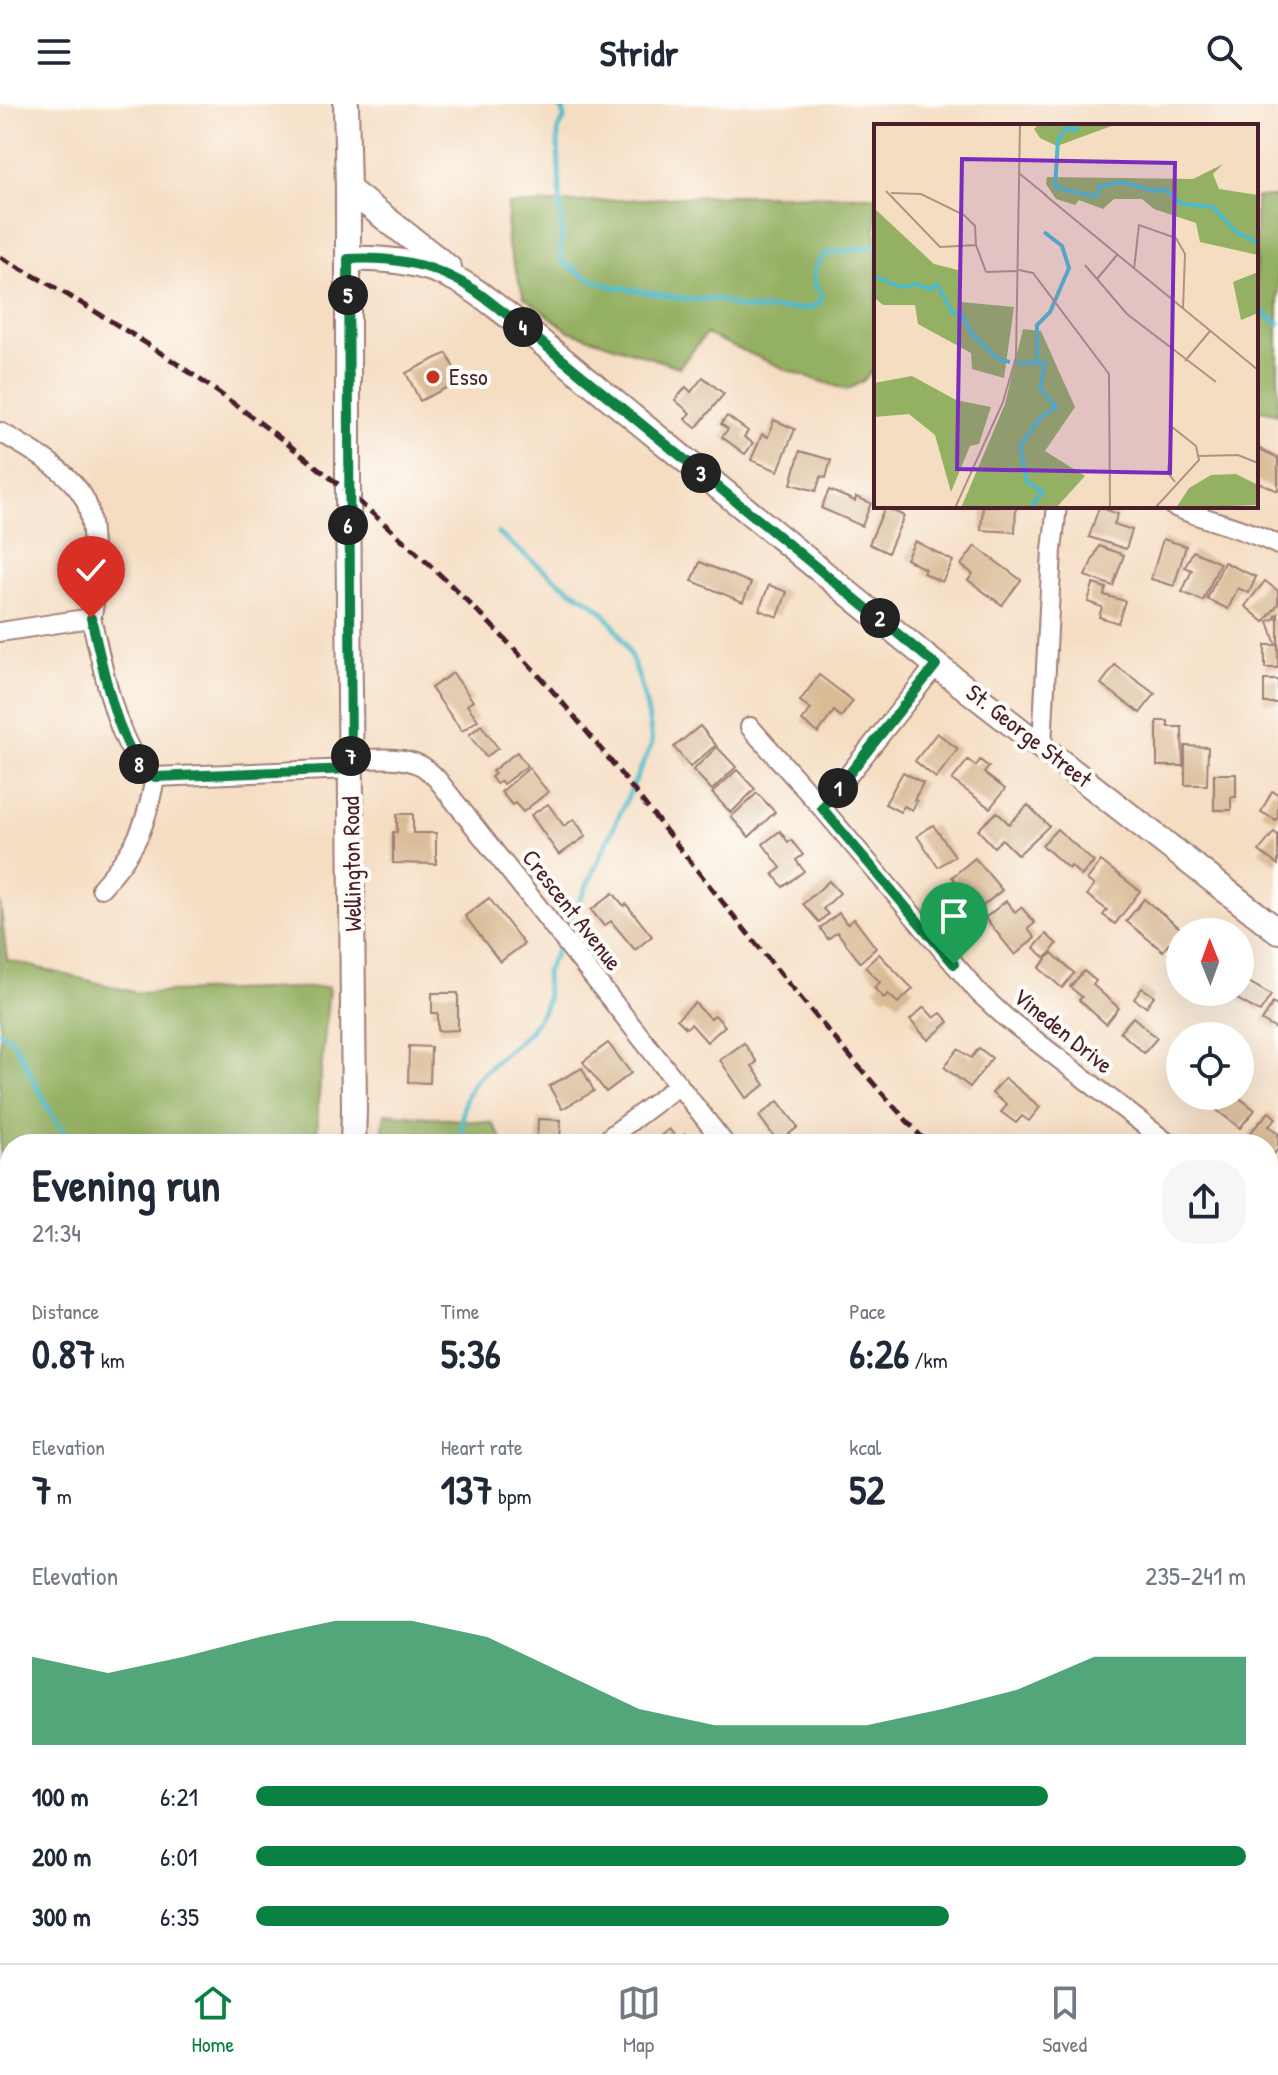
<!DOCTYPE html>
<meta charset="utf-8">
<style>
:root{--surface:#fff;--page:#f6f6f7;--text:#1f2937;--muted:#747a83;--line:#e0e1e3;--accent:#0b8043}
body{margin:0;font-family:"Patrick Hand",sans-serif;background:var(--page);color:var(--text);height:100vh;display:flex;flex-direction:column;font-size:30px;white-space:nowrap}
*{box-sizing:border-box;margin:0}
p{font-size:26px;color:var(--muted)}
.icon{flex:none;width:44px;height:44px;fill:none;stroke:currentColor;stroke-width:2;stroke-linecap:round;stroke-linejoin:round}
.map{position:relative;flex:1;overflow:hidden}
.drawer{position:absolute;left:0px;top:1030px;width:1278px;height:830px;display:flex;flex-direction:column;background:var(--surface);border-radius:32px 32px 0 0;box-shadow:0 8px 32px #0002}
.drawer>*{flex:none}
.needle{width:52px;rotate:359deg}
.controls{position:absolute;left:1166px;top:814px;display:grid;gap:16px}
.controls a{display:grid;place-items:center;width:88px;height:88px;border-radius:50%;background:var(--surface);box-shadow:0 8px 32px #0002;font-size:40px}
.pin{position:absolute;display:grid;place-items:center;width:68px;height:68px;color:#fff;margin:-82px -34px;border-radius:50% 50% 50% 0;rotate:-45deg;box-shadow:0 0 8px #0007}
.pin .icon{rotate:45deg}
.km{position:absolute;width:40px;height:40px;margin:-20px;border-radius:50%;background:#222;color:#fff;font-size:22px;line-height:40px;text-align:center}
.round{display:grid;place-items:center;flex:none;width:84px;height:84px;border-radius:32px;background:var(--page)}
.head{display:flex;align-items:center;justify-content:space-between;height:136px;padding:0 32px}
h1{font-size:44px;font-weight:700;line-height:60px}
.stats{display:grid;grid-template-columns:repeat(3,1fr);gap:12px;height:136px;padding:8px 32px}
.stats div{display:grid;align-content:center}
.stats b{font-size:40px;font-weight:700}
.stats small{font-size:22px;font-weight:400}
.stats p{font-size:22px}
.chart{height:224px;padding:16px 32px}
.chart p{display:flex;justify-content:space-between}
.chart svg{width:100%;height:144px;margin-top:8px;fill:var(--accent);opacity:.7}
ul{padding:0 32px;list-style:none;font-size:26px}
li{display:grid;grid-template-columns:128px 96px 1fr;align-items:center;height:60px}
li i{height:20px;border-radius:10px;background:var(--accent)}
header{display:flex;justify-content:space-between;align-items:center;height:104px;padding:0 32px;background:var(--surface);font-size:36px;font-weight:700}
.menu{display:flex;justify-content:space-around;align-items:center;height:112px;border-top:2px solid var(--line);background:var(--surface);font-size:22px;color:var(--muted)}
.menu a{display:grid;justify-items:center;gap:4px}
.menu .current{color:var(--accent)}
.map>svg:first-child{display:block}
</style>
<header><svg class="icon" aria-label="menu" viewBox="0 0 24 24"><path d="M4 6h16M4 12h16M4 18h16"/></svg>Stridr<svg class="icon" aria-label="search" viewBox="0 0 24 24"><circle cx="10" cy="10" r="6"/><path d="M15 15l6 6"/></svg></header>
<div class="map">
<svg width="1278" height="1859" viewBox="0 0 1278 1859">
<rect width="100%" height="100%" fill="#fdfcf7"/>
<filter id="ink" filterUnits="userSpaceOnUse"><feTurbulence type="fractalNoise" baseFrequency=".0125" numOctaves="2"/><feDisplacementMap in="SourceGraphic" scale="16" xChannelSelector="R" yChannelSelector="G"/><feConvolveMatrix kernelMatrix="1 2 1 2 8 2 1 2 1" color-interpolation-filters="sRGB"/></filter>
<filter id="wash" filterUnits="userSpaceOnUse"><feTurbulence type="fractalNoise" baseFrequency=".006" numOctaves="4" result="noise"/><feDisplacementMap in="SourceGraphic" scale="32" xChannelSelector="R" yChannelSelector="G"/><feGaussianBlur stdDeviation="1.8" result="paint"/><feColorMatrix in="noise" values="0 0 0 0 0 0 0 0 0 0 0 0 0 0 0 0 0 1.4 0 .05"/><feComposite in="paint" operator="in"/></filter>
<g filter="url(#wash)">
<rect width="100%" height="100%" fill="#f5ddc2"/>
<!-- forest -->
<g fill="#94b062" stroke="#6f6846" stroke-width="2">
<polygon points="734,91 876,92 876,262 863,277 847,286 787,266 706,230 679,263 569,227 524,193 507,139 508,101"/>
<polygon points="1256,93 1278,93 1278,310 1256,305"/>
<polygon points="0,798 7,856 138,889 329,883 318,1001 317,1040 10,1040 10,1108 0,1103"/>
<polygon points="385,1009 492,1019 505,1040 381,1040"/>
<polygon points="0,1447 10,1450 10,1850 37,1850 35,1859 0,1859"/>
<polygon points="136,1850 709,1850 724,1859 132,1859"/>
</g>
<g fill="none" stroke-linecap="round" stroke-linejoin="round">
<!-- stream -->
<g stroke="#4ebac9" stroke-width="5">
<polyline points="557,0 564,8 564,16 558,25 558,43 562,133 560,147 562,158 588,174 611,182 685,195 718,195 741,204 756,205 807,205 820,199 821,188 814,179 815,163 825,150 876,142"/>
<polyline points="1256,198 1264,209 1278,219"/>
<path d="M498,429C518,445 537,461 557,476C573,489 593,496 607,513C635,546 648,597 652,640L565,829"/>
<polyline points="0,928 13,936 52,1011 73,1040"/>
<path d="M462,1040C462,1008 461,982 491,963V961L529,928L543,907L547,896L546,868L561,838"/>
<polyline points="388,1850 389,1859"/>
</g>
</g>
<g id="blocks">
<!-- building -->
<g fill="#d9bb96">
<polygon points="447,249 460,277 420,297 406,269"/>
<polygon points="703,273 724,290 696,324 685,315 690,309 675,296 686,283 691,288"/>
<polygon points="727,312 748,327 744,333 753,339 745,350 722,333 728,325 721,320"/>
<polygon points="774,316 795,325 778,367 751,356 762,330 768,333"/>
<polygon points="1260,345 1278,354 1278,387 1256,377 1256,353"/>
<polygon points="800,347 831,356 826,374 821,372 816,387 791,380"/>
<polygon points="829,386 855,397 856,393 871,399 862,422 821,404"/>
<polygon points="983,402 1016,402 1015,428 981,426"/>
<polygon points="885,403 904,412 888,449 869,440"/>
<polygon points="1099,403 1118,410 1114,420 1132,426 1126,445 1089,433"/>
<polygon points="1163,435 1186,442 1174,482 1151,475"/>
<polygon points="915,437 953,457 942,478 923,469 925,465 906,455"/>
<polygon points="975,442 1021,476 1002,501 968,476 973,470 961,461"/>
<polygon points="1099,442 1124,451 1113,482 1085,472"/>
<polygon points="1193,447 1220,459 1203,497 1182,488 1192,466 1185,463"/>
<polygon points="700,458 751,479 743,498 692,477"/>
<polygon points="1224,458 1256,473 1249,489 1238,484 1228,505 1207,495"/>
<polygon points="1265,477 1278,487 1278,500 1264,518 1245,502"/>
<polygon points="1093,480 1106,484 1104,491 1125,497 1118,519 1099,513 1102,503 1088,498"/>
<polygon points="769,481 787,488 778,513 759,506"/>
<polygon points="1278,510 1278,564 1265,564 1265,541 1276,541 1268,517 1276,514 1275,511"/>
<polygon points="1115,561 1155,590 1140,609 1101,580"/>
<polygon points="453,569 473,597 467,601 478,616 462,627 431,584"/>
<polygon points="819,571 853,597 841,613 834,607 818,629 802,617 811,605 800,597"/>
<rect x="1264" y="576" width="14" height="23"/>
<polygon points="1157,617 1168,617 1168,623 1182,623 1183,662 1157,662"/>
<polygon points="481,621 498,644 486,653 469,631"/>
<polygon points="700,622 716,641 690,663 674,643"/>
<polygon points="937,629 958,645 936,674 915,657"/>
<polygon points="1185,642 1208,643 1207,681 1185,681"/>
<polygon points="717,643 736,663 712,686 693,666"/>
<polygon points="517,648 527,662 503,680 501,677 496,680 491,673 495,670 492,667"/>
<polygon points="968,656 976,662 980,656 989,663 984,669 1005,685 990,704 952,676"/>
<polygon points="529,664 548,688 523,708 515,699 512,701 501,688"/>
<polygon points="737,666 755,685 731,709 712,689"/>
<polygon points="903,668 923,679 914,696 917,697 912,706 904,702 900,708 885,700"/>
<polygon points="1214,670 1236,670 1236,693 1231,693 1231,706 1214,706"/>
<polygon points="1272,687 1278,690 1278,713 1276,716 1261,708"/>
<polygon points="757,689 775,708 749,733 731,713"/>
<polygon points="548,700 564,722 574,715 586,732 559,751 531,711"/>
<polygon points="1028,701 1049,722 1018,751 1002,735 994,743 978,726 997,708 1009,720"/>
<polygon points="397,710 413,710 413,729 436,729 436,760 393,759 393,728 397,728"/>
<polygon points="933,721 955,752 938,763 917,732"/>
<polygon points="1057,725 1094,758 1081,772 1071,762 1069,765 1042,741"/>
<polygon points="780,727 788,738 791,736 803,751 796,756 804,767 783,783 773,770 781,764 763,740"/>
<polygon points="1274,728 1278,731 1278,761 1259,747"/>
<polygon points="975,754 1002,786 979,805 952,773"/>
<polygon points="1101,757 1140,787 1115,820 1103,811 1107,806 1087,791 1094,781 1087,776"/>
<polygon points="829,777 840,789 823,805 828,810 819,818 803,800"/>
<polygon points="613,789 624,802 626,800 652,832 635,846 611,817 604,822 591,806"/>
<polygon points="489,794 524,840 500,858 465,812"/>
<polygon points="1144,795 1181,825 1163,847 1126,817"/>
<polygon points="1006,797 1015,808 1021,803 1035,819 1028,825 1035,834 1015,851 985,814"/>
<polygon points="839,809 847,820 854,815 876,844 860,858 837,828 828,835 820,824"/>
<polygon points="1046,830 1057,840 1046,854 1034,844"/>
<polygon points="1180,835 1180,856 1170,850"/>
<polygon points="1052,849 1074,869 1062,884 1039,864"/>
<polygon points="879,850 913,885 898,899 888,890 884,894 874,884 880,878 865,863"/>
<polygon points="1084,867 1096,877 1093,881 1119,904 1106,920 1079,896 1082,893 1070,883"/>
<polygon points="1240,873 1271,891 1260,908 1225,888 1240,888"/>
<polygon points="1142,884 1154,892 1146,903 1134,895"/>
<polygon points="432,889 458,889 458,926 438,927 438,909 432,909"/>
<polygon points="695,899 710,915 715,911 725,922 707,938 691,920 686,924 677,915"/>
<polygon points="1273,899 1278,903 1278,926 1262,917"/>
<polygon points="924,903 934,914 941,909 949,918 928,936 910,916"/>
<polygon points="1133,913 1157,934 1144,949 1120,928"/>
<polygon points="608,939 631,969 606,988 583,958"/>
<polygon points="744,939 757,958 752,962 765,981 746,994 720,956"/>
<polygon points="409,942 431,943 430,979 408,978"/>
<polygon points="979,944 992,954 970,983 944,963 958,945 971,954"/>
<polygon points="582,964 594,987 562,1005 549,982"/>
<polygon points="1005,974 1040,1003 1029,1017 1022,1012 1016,1019 1001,1008 1007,1001 992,989"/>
<polygon points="1215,992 1237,992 1255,1006 1240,1024 1209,1000"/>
<polygon points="778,997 798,1023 778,1038 759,1012"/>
<polygon points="1269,1008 1276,1014 1269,1022 1278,1029 1278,1045 1273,1051 1268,1047 1268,1040 1260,1040 1249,1030"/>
<polygon points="538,1015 561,1016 560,1040 537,1038"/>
<polygon points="669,1025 678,1036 685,1030 693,1040 655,1040 653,1038"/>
<polygon points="1268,1181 1278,1190 1278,1216 1268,1207"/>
<polygon points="1268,1484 1278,1487 1278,1510 1275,1521 1268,1519"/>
<rect x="1004" y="1850" width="29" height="9"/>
<rect x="1180" y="1850" width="40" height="9"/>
</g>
</g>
</g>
<g filter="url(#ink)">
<use href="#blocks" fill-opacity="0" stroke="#a07e76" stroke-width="2"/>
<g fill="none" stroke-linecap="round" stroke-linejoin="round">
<!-- street casing -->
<g stroke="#a07e76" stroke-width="22">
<g id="street">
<path d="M0,328C28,344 77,370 88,403C92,419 93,436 93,452C94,473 97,494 91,514L0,528"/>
<path d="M1173,402C1207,417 1245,424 1278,441"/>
<path d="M91,514C101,553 118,656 155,673L351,665"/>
<polyline points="750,623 822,704 979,889 1005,913 1169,1040"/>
<polyline points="1042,642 1052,446 1057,402"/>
<path d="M351,656C373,655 401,651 422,662C427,665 433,671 437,675L725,1040"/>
<polyline points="822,704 936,561"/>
<path d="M101,784C136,745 146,724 155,673"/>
<polyline points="611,1032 679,981"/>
<polyline points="1268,1117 1278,1125"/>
<polyline points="1268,1596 1278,1586"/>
<polyline points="919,1850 919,1859"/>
<polyline points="1266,1859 1266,1850"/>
</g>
</g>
<!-- secondary casing -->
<g stroke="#a07e76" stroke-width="28">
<g id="secondary">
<polyline points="346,0 348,85 348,388 354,1006 353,1040"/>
<polyline points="348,85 449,164"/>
<path d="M348,155C383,154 419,157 451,173C474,183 493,201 513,215L936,561L1278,827"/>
<polyline points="94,1859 98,1850"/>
</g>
</g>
<!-- path -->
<g stroke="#a07e76" stroke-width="3" stroke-dasharray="2 6" stroke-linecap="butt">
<polyline points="201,1850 220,1859"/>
<polyline points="355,1850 356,1859"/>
<polyline points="176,1859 184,1850"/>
</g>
<!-- street -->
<use href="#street" stroke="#fff" stroke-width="18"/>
<!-- secondary -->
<use href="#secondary" stroke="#fff" stroke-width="24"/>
<!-- rail -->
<g stroke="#4a1f2b" stroke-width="5" stroke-dasharray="12 6" stroke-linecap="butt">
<path d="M0,153C199,260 380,399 533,565C588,626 638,692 689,756C766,853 844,949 928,1040"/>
<polyline points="1268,1369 1278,1378"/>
</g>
</g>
</g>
<g fill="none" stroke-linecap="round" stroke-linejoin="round" filter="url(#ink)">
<!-- route casing -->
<g stroke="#fff" stroke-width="16">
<path id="route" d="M91,514C101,552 118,656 155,673L351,665L348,155C383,153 419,157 451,173C474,183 493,201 513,215L936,561L822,704L954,860"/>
</g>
<!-- route -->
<use href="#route" stroke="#0b8043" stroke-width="10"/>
</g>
<!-- markers -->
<circle fill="#c8321e" stroke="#fdfcf7" stroke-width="3" cx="433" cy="273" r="8"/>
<g text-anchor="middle" stroke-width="8" stroke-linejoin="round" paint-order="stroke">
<!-- poi labels -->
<g font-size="24" fill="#4a1f2b" stroke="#fdfcf7" text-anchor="start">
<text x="449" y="281">Esso</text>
</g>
<!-- street labels -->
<g font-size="24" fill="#4a1f2b" stroke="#fdfcf7">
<text transform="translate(1029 632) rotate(38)" y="8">St. George Street</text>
<text transform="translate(352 760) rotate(-91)" y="8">Wellington Road</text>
<text transform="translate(572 806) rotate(52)" y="8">Crescent Avenue</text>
<text transform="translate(1063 927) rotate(39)" y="8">Vineden Drive</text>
</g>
</g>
<!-- overview -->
<g transform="translate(874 20)">
<rect width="384" height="384" fill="#f5ddc2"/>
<path d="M165,0H243L183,22L166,14L160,5ZM349,40L339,50L345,65L384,71V131L326,118L322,99L280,85L268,75H240L229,85L205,76L201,81L182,75L172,60L173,53L319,55ZM0,84L60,140L84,146L87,178L140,183L130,254L98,245L97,229L44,200L41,181H9L2,175ZM384,148V189L367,196L359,158ZM149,205L167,207L201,283L171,327L211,352L182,384H87L131,280ZM38,252L82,276L117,283L105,320L96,322L77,368L61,311L35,290L0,293V259ZM362,350L384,361V381L302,384L315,364L337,351Z" fill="#94b062"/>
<path fill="none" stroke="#4ebac9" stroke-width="4" d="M201,0L202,6L192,4L184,16L181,63L218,72L224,71L225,63L247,58L281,67L290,65L309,80L339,83L362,108L384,119M0,152L26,163L42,160L57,165L63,160L78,188L88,191L98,210L124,235L136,238M163,238V201L176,188L195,144L188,122L170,108M142,239H171L166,264L182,283L167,293L146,322L153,358L169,368L156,384"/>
<path fill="none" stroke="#b19186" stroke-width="2" d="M120,0L146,1M146,50L173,72M12,67L66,123L102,121L101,102L90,91L47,70L17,69M171,71L384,246M102,121L112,148M211,141L253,190L342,258M260,145L265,101L302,114L311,130L309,185M145,146L159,149L235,250L236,384M112,148L143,147M223,155L243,131M311,237L336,207M325,332L364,331L384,339M81,384L129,278L142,233L146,0M281,384L325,336L322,322L298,303L294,349L301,358"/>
<path fill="#7b2cbf" fill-opacity="0.15" stroke="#7b2cbf" stroke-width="4" d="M88,35L301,39L296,349L83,345Z"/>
<rect width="384" height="384" fill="none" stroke="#4a1f2b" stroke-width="4"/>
</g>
</svg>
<div class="controls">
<a><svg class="needle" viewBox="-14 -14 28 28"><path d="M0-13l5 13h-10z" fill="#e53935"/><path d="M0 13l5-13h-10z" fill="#747a83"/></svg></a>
<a><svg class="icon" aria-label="locate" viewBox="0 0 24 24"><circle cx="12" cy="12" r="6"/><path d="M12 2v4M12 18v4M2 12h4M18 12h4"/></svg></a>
</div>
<div class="pin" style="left:954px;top:860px;background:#1e9e55"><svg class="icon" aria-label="arrive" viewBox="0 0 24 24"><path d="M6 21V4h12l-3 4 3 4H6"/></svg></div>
<div class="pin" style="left:91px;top:514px;background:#d93025"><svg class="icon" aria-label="check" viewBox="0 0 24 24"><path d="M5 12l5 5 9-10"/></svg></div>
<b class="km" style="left:838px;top:684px">1</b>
<b class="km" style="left:880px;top:514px">2</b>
<b class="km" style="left:701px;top:369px">3</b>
<b class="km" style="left:523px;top:223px">4</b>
<b class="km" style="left:348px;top:191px">5</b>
<b class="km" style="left:348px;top:421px">6</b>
<b class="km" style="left:351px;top:652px">7</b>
<b class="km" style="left:139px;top:660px">8</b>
<section class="drawer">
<div class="head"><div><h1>Evening run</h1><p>21:34</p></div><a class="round"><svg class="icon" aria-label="share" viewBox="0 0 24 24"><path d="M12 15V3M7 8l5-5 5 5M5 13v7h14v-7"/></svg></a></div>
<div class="stats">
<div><p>Distance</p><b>0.87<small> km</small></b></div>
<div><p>Time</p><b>5:36</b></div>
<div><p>Pace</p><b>6:26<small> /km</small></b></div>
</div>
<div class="stats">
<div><p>Elevation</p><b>7<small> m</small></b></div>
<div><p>Heart rate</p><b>137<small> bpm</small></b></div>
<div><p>kcal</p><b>52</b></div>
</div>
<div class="chart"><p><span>Elevation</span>235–241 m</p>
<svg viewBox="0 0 160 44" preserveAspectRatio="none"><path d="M0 44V17L10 22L20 17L30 11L40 6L50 6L60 11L70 22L80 33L90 38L100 38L110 38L120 33L130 27L140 17L150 17L160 17V44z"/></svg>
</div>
<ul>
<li><b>100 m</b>6:21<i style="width:80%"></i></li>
<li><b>200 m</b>6:01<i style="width:100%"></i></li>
<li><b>300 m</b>6:35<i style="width:70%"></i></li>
</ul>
</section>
</div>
<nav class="menu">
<a class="current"><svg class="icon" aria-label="home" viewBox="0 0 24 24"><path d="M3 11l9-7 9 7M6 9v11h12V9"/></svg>Home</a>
<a><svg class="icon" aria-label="map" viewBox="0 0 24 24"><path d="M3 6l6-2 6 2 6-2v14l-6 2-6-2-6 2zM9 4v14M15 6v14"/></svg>Map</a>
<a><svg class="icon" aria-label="saved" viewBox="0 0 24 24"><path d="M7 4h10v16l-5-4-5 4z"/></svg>Saved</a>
</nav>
